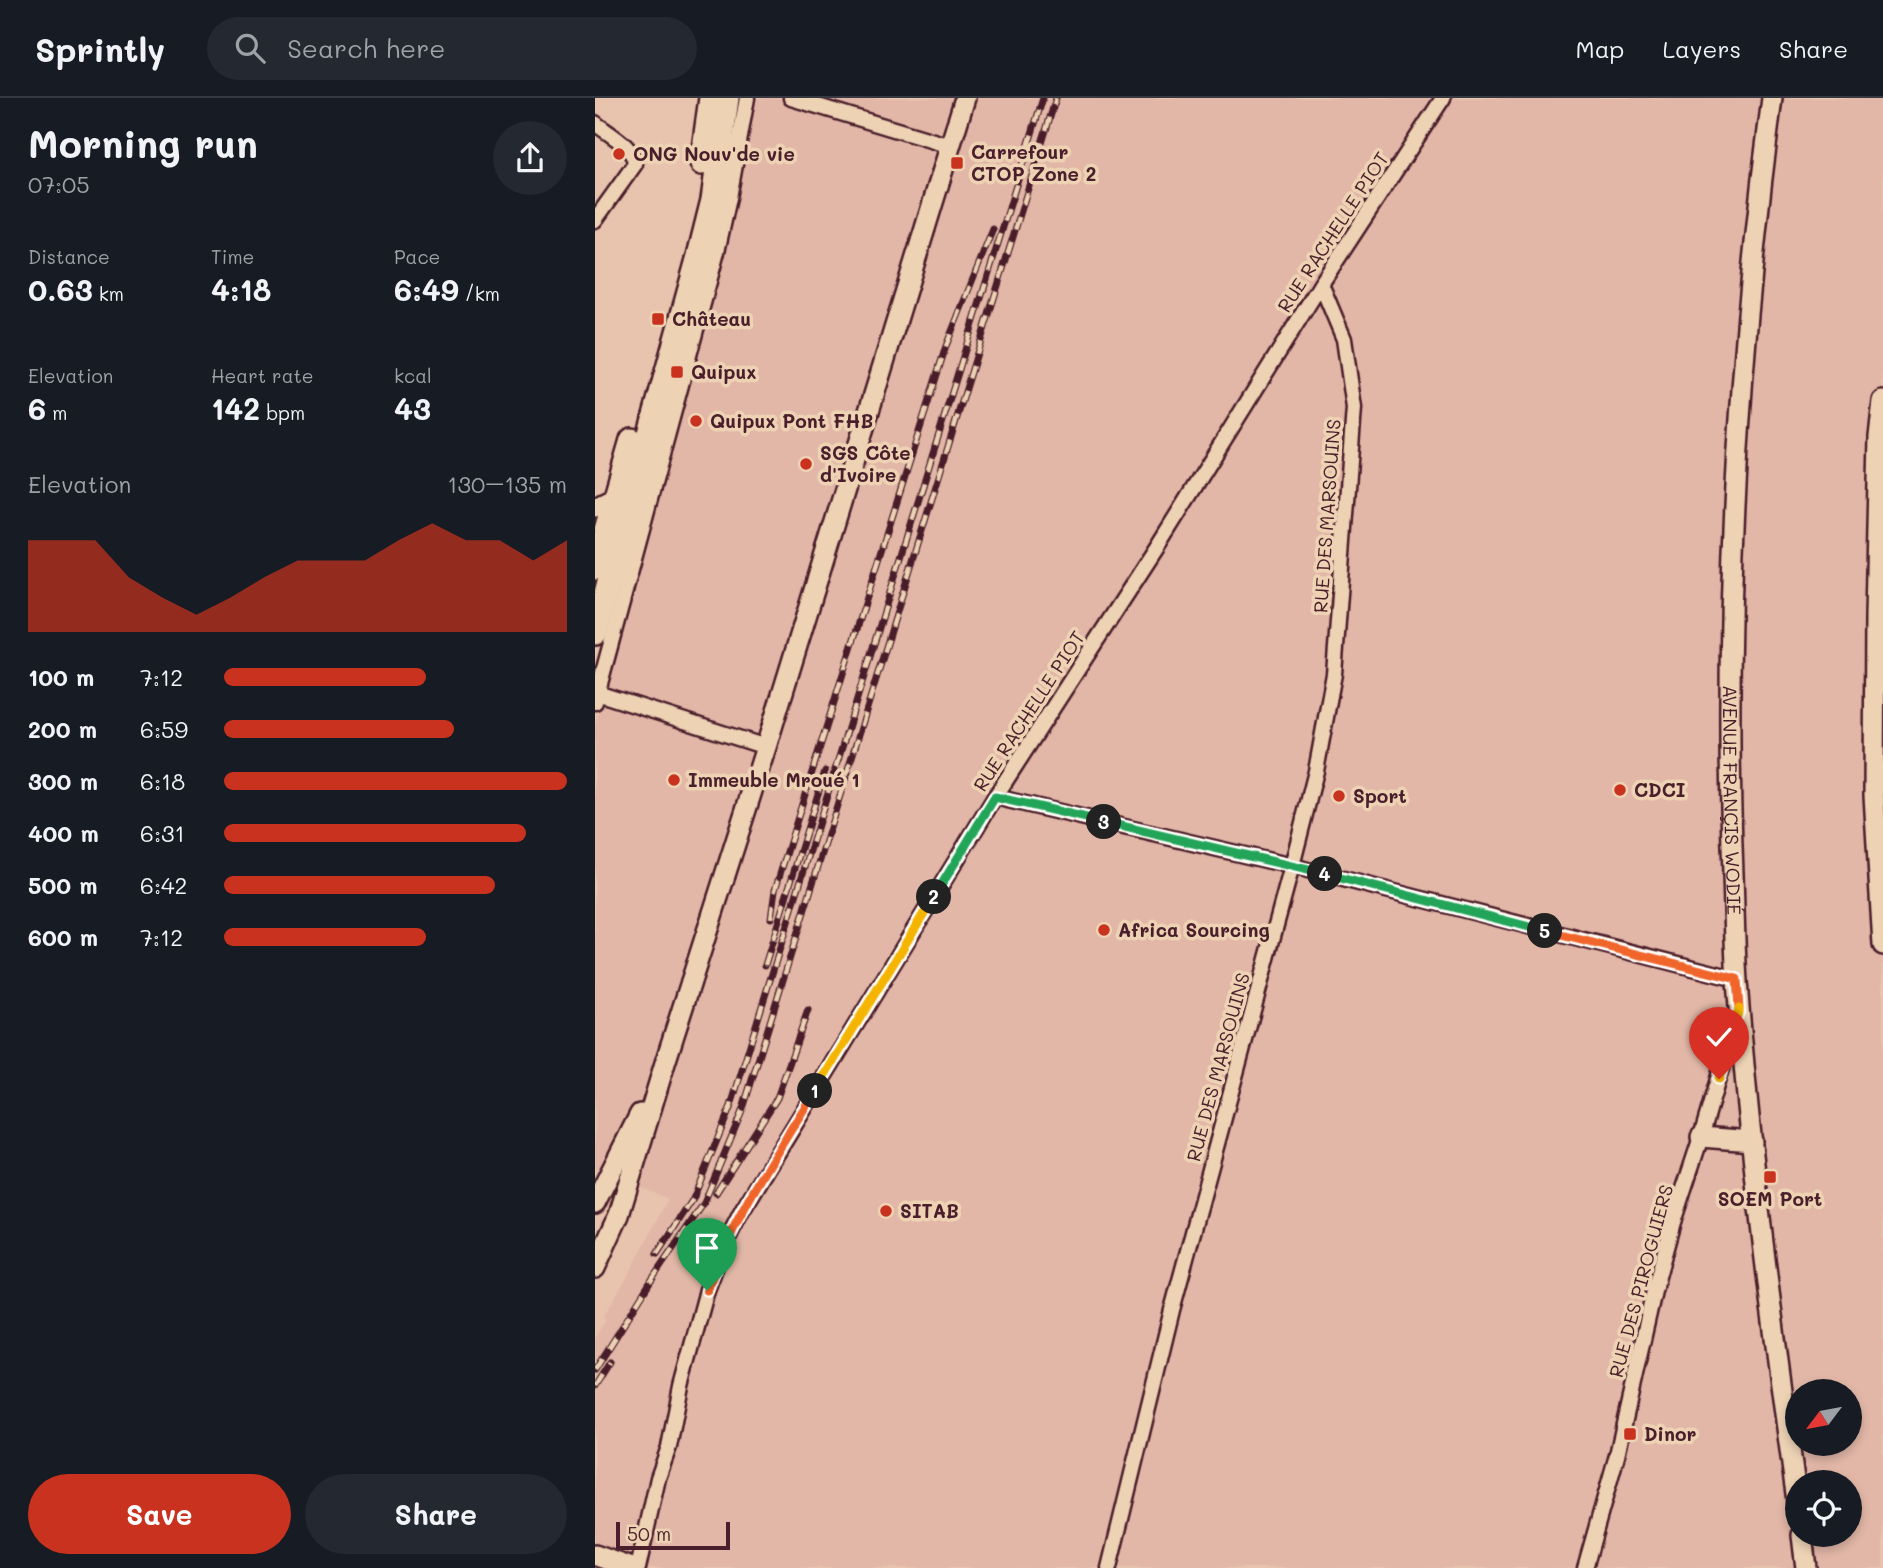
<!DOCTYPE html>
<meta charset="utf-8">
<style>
:root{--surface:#171b24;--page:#242831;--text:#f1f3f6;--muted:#9ea1a6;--line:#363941;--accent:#c8321e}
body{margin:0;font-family:Mali,sans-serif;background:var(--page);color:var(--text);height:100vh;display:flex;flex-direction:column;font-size:26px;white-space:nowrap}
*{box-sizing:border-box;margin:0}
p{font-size:23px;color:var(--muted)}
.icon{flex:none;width:38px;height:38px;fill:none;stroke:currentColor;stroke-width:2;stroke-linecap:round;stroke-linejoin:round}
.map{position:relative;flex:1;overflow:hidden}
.side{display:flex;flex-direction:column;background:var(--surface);width:595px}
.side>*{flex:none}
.needle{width:46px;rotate:238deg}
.buttons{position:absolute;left:1190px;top:1281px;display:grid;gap:14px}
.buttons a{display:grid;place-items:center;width:77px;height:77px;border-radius:50%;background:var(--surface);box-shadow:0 4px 10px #0003;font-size:35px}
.scale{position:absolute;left:21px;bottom:18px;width:114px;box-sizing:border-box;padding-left:7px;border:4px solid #4a1f2b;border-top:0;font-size:19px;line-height:24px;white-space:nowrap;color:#4a1f2b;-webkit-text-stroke:5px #edd2b4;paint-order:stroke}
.pin{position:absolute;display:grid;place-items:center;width:60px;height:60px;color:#fff;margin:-72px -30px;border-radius:50% 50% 50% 0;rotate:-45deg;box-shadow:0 0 7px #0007}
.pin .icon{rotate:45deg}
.km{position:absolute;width:35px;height:35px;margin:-18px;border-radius:50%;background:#222;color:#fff;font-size:19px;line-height:35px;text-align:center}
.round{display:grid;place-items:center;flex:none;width:74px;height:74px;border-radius:37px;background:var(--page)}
.summary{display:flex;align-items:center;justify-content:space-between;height:119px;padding:0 28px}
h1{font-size:38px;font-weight:700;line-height:52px}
.figures{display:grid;grid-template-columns:repeat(3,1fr);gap:10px;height:119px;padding:7px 28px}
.figures div{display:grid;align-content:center}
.figures b{font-size:30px;font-weight:700}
.figures small{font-size:19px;font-weight:400}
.figures p{font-size:19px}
.chart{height:196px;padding:14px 28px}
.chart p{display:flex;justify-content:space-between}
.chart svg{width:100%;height:126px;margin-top:7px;fill:var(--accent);opacity:.7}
.cta{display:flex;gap:14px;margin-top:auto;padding:14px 28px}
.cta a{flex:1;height:80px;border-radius:42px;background:var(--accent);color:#fff;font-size:28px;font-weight:700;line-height:80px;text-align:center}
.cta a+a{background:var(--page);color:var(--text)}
ul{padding:0 28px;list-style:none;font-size:23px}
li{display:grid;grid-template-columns:112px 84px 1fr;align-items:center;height:52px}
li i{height:18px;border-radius:9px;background:var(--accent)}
header{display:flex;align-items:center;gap:42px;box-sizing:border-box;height:98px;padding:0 35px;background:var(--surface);border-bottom:2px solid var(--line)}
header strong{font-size:33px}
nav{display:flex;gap:38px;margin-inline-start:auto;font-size:24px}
.search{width:490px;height:63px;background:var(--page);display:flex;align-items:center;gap:18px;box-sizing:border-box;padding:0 24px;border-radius:38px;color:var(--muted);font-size:26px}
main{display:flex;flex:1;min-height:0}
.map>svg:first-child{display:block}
</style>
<header>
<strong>Sprintly</strong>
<div class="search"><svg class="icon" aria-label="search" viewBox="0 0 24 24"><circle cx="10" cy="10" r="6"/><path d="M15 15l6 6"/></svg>Search here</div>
<nav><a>Map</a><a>Layers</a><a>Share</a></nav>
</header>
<main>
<section class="side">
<div class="summary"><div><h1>Morning run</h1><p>07:05</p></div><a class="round"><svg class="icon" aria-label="share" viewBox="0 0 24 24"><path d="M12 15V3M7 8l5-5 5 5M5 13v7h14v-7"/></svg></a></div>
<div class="figures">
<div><p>Distance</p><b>0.63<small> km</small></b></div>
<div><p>Time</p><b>4:18</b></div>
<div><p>Pace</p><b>6:49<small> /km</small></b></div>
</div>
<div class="figures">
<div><p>Elevation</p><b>6<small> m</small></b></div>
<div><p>Heart rate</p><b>142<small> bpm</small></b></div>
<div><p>kcal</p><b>43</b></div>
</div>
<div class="chart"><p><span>Elevation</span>130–135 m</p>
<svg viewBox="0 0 160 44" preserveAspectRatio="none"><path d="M0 44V12L10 12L20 12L30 25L40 32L50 38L60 32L70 25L80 19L90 19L100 19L110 12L120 6L130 12L140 12L150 19L160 12V44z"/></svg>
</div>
<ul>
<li><b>100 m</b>7:12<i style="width:59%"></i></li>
<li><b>200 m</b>6:59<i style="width:67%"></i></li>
<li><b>300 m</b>6:18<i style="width:100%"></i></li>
<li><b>400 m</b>6:31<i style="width:88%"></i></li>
<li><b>500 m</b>6:42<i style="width:79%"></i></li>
<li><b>600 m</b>7:12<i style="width:59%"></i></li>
</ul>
<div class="cta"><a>Save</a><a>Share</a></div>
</section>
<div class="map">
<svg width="1288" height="1470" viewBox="0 0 1288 1470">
<rect width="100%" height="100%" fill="#e8c4ae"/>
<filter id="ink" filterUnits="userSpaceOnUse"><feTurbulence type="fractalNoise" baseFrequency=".0143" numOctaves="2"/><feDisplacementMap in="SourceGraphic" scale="14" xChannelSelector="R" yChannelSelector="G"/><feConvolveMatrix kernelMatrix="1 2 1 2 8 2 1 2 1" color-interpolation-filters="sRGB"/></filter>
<g filter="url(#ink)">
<!-- built -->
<path fill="#e2b7a7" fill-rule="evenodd" d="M160,0H1288V1470H0V1239L11,1222L8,1219L34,1176L73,1101L0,1071V627L129,155L143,101ZM1202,1293H1255V1346H1202ZM1202,1384H1255V1437H1202Z"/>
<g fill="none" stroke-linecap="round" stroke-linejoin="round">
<!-- street casing -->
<g stroke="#4a1f2b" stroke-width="19">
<g id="street">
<polyline points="196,0 355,48"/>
<path d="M0,25C12,35 40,49 40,66L0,122"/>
<polyline points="2,595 171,649"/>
<polyline points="0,604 122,154 134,100 152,0"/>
<polyline points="400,699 697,768 1142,881"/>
<polyline points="43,1470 63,1380 74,1349 86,1288 112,1192 127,1152 147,1113 400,699 564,446 726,186 848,0"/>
<polyline points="514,1470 577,1212 697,768 721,673 739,576 759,310 749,241 726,186"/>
<polyline points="990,1470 1022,1357 1059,1193 1078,1124 1106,1039 1142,916"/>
</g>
</g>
<!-- secondary casing -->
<g stroke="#4a1f2b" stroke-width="24">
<g id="secondary">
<path id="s1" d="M1177,0C1144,249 1129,497 1137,748C1139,793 1139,838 1142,883C1155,1057 1178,1230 1202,1403"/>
<polyline points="1288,303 1284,339 1280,519 1279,697 1288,847"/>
<polyline points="0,409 20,399"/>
<polyline points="1106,1039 1157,1043"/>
<polyline points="0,1105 45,1016"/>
<polyline points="0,1170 24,1117 70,965 171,649 370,0"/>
<polyline points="1207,1437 1211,1470"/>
<polyline points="0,1457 37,1470"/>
</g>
</g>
<!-- primary casing -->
<g stroke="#4a1f2b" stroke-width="28">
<g id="primary">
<polyline points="107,65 116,0"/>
<polyline points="0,470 37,342"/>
<polyline points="0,535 104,158 118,102 132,0"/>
</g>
</g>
<!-- street -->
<use href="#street" stroke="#edd2b4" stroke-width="14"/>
<!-- secondary -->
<use href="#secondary" stroke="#edd2b4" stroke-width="19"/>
<!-- primary -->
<use href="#primary" stroke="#edd2b4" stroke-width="23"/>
<!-- rail casing -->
<g stroke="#4a1f2b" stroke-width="7">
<g id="rail">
<polyline points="176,820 180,792 351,248 398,131"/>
<polyline points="170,867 230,673"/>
<polyline points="121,1095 182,1000 213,912"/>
<polyline points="62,1156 98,1101 136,1008 448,0"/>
<polyline points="0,1272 56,1183 109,1105 148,1011 461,0"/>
<polyline points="0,1288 15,1264"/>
</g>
</g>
<!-- rail -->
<use href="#rail" stroke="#edd2b4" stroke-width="4.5" stroke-dasharray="13" stroke-linecap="butt"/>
</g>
</g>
<g fill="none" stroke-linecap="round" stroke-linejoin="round" filter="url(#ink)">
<!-- split-1 casing -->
<g stroke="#fff" stroke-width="14">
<path id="split-1" d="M112,1192C138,1119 180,1058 220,993"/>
</g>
<!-- split-2 casing -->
<g stroke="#fff" stroke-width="14">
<polyline id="split-2" points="220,993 339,799"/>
</g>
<!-- split-3 casing -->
<g stroke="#fff" stroke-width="14">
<polyline id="split-3" points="339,799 400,699 509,724"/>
</g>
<!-- split-4 casing -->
<g stroke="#fff" stroke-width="14">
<polyline id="split-4" points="509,724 730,776"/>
</g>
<!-- split-5 casing -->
<g stroke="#fff" stroke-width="14">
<polyline id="split-5" points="730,776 950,833"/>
</g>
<!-- split-6 casing -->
<g stroke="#fff" stroke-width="14">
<polyline id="split-6" points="950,833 1142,881 1144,911"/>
</g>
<!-- split-7 casing -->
<g stroke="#fff" stroke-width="14">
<polyline id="split-7" points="1124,981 1144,911"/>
</g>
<!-- split-1 -->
<use href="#split-1" stroke="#f0652b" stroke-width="9"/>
<!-- split-2 -->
<use href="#split-2" stroke="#f5b400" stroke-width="9"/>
<!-- split-3 -->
<use href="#split-3" stroke="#22a559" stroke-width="9"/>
<!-- split-4 -->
<use href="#split-4" stroke="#22a559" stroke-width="9"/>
<!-- split-5 -->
<use href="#split-5" stroke="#22a559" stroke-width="9"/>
<!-- split-6 -->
<use href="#split-6" stroke="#f0652b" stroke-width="9"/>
<!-- split-7 -->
<use href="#split-7" stroke="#f5b400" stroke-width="9"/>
</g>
<!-- markers -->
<g fill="#c8321e" stroke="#edd2b4" stroke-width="2.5">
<circle cx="24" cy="56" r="7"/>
<rect x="355" y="58" width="14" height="14" rx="3.5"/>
<rect x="56" y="214" width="14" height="14" rx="3.5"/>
<rect x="75" y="267" width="14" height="14" rx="3.5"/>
<circle cx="101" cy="323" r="7"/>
<circle cx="211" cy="366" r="7"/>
<circle cx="79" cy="682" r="7"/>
<circle cx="1025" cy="692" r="7"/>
<circle cx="744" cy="698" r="7"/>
<circle cx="509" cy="832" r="7"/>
<rect x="1168" y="1072" width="14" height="14" rx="3.5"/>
<circle cx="291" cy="1113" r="7"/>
<rect x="1028" y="1329" width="14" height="14" rx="3.5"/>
</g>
<g text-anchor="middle" stroke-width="7" stroke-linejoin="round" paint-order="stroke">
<!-- poi labels -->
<g font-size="19" font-weight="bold" fill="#4a1f2b" stroke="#edd2b4" text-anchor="start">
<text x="376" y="61">Carrefour<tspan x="376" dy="22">CTOP Zone 2</tspan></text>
<text x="38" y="63">ONG Nouv'de vie</text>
<text x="77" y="228">Château</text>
<text x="96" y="281">Quipux</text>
<text x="115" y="330">Quipux Pont FHB</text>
<text x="225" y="362">SGS Côte<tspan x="225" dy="22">d'Ivoire</tspan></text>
<text x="93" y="689">Immeuble Mroué 1</text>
<text x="1039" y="699">CDCI</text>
<text x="758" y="705">Sport</text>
<text x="523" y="839">Africa Sourcing</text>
<text x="1175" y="1108" text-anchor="middle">SOEM Port</text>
<text x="305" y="1120">SITAB</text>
<text x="1049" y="1343">Dinor</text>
</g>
<!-- street labels -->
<g font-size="19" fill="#4a1f2b" stroke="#edd2b4">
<text transform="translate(738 134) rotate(-57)" y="7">RUE RACHELLE PIOT</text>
<text transform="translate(732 418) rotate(-86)" y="7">RUE DES MARSOUINS</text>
<text transform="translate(434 613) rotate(-57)" y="7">RUE RACHELLE PIOT</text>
<text dy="7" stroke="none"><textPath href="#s1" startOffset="704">AVENUE FRANÇIS WODIÉ</textPath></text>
<text transform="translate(623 969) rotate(-75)" y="7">RUE DES MARSOUINS</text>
<text transform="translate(1046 1183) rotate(-75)" y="7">RUE DES PIROGUIERS</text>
</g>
</g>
</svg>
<div class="buttons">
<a><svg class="needle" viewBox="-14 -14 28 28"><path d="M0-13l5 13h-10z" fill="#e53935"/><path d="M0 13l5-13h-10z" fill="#9ea1a6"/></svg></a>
<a><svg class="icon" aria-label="locate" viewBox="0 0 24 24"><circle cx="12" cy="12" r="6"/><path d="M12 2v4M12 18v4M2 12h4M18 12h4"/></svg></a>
</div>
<div class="scale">50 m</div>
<div class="pin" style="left:112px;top:1192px;background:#1e9e55"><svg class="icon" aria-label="arrive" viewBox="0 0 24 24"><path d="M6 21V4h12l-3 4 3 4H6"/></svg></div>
<div class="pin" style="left:1124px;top:981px;background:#d93025"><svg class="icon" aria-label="check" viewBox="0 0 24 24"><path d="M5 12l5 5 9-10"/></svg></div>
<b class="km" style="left:220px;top:993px">1</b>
<b class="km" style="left:339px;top:799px">2</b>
<b class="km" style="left:509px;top:724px">3</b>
<b class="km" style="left:730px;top:776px">4</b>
<b class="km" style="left:950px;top:833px">5</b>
</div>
</main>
